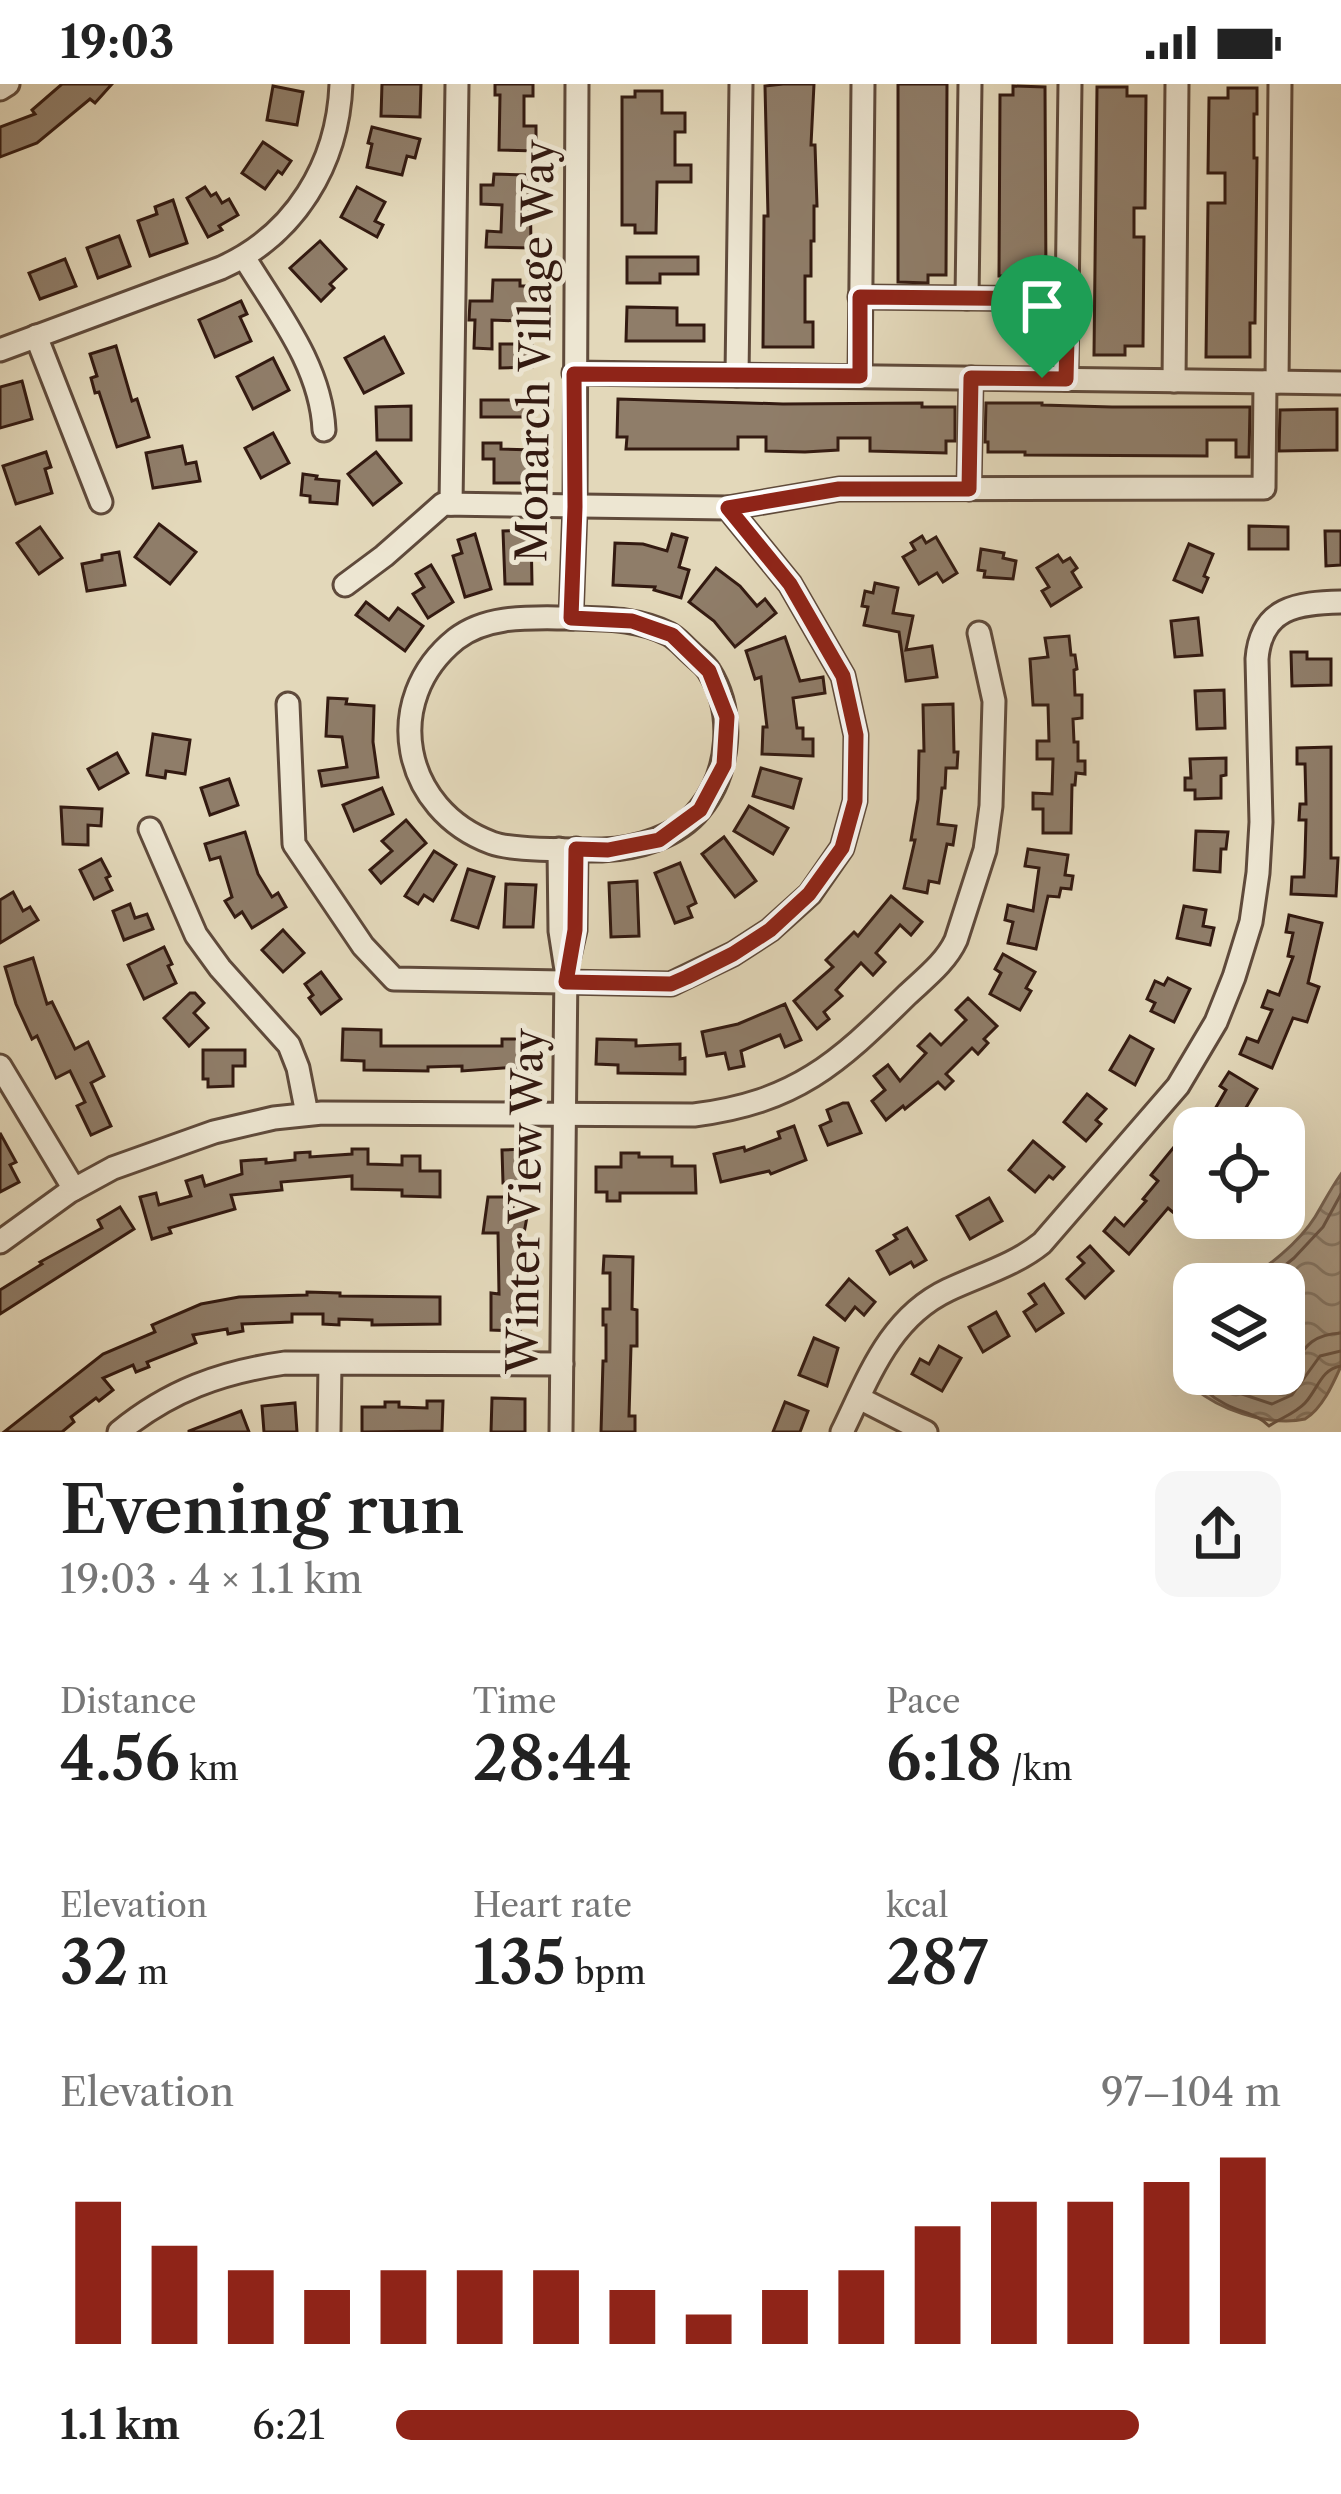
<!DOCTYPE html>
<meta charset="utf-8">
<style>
:root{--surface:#fff;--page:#f6f6f6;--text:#222;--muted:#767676;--accent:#8f2418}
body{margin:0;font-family:"Libre Caslon Text",serif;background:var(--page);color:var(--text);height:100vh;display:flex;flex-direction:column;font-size:45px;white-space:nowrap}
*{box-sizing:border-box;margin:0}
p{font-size:39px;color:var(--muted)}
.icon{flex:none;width:66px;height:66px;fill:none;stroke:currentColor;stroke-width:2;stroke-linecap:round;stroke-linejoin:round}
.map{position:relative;height:1348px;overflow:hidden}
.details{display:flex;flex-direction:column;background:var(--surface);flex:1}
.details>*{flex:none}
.buttons{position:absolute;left:1173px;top:1023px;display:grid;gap:24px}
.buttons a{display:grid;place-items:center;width:132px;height:132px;border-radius:24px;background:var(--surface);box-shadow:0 12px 48px #0002;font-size:60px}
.pin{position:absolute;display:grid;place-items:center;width:102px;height:102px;color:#fff;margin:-123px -51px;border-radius:50% 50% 50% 0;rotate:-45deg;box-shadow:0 0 12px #0007}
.pin .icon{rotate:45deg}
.round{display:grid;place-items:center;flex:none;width:126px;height:126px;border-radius:24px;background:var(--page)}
.overview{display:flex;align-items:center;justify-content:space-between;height:204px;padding:0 60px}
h1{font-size:66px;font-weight:600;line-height:90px}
.stats{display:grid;grid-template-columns:repeat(3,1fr);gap:18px;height:204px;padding:12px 60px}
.stats div{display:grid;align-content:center}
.stats b{font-size:60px;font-weight:600}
.stats small{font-size:33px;font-weight:400}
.stats p{font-size:33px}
.chart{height:336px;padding:24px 60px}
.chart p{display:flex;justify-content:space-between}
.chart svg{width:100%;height:216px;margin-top:12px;stroke:var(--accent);stroke-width:6}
ul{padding:0 60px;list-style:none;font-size:39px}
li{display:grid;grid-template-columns:192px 144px 1fr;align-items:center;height:90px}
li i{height:30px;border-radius:15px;background:var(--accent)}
.status{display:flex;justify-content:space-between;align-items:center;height:84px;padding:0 60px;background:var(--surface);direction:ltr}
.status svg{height:33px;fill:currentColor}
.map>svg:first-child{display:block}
</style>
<div class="status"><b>19:03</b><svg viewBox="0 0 49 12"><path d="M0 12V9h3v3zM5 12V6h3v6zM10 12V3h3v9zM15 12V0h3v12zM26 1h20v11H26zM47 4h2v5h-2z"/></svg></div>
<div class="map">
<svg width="1341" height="1348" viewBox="0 0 1341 1348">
<defs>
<pattern id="water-waves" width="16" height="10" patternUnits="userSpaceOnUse" patternTransform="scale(3)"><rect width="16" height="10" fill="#a79781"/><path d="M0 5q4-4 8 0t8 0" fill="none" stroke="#897a68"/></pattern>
</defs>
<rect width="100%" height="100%" fill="#e3d8ba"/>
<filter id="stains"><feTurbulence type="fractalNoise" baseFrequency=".00167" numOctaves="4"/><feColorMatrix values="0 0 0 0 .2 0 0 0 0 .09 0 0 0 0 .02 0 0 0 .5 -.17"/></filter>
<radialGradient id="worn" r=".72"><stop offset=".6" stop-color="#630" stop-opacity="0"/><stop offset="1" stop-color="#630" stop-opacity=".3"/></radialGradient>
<!-- water -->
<path fill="url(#water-waves)" stroke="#796554" stroke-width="3" d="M1341,1090V1282C1333,1300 1322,1325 1305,1335C1249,1348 1131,1294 1194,1236V1290H1284V1200H1242C1268,1182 1298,1160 1315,1133C1324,1118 1331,1104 1341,1090Z"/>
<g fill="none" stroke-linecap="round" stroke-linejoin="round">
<!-- shore -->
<g stroke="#6d5849" stroke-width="3">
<polyline points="1262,1200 1294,1174 1323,1143 1341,1110"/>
<path d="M1194,1255C1184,1284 1198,1306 1225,1320C1241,1329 1257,1329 1269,1342C1279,1335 1296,1329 1305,1319C1318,1305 1321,1285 1341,1282"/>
<polyline points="1211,1290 1233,1307 1272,1320 1292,1311 1320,1272 1341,1267"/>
<path d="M1240,1290L1273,1300C1303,1283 1296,1251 1341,1249"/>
</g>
</g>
<!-- building -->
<g fill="#8f7d69" stroke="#331a11" stroke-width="3">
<polygon points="62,0 112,0 95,19 90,15 37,59 0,73 0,43 35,30 32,26"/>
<polygon points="382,0 421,0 420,33 381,32"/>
<polygon points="495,0 533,0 533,12 524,12 524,42 536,42 536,67 499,66 500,11 495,11"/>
<polygon points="783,0 814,0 811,61 815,61 817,122 814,122 814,157 811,157 811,192 805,192 805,238 813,238 813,263 763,263 764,132 768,132 765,2"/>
<polygon points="898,0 947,0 946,191 928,191 928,199 898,198"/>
<polygon points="273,2 303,8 297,41 267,36"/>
<polygon points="1013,2 1045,3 1046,200 1012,199 1012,192 999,192 1000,11 1013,11"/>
<polygon points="1097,3 1127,3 1127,12 1146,12 1145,124 1134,124 1134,153 1144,153 1143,262 1125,262 1125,271 1094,271"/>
<polygon points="1228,4 1257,4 1257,30 1254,30 1254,74 1257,74 1255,239 1250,239 1250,273 1206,273 1208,119 1225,119 1225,89 1208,89 1209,14 1228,14"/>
<polygon points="635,7 662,7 662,29 685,29 685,48 675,48 675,81 691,81 691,98 657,98 656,149 635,149 635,141 622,141 622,13 635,13"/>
<polygon points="372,43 420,55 415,74 407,72 402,91 367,83 372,60 368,59"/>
<polygon points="263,58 291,77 282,90 278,87 265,105 242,89"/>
<polygon points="494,90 530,91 531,164 486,163 487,147 501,148 502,121 481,120 481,101 493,101"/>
<polygon points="205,103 211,112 216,109 222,119 229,115 238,131 219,142 222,146 208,153 187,114"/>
<polygon points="357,103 385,118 375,137 383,141 377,153 341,133"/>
<polygon points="173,116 187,159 150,172 138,137 157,130 155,123"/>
<polygon points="119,152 130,182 98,194 87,164"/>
<polygon points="320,157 346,185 330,200 334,204 321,217 290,184"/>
<polygon points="627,173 698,173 698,190 660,190 660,199 627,199"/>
<polygon points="65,175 76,202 40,215 29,189"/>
<polygon points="493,196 520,196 520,202 533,202 533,231 519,230 519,237 492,236 492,265 474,264 475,236 469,236 470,217 492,217"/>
<polygon points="241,217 247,230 240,233 251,257 215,273 199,236"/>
<polygon points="627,223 677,224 677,241 704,241 704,257 626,257"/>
<polygon points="384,253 403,289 364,309 345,274"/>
<polygon points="500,260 532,260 532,283 500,284"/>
<polygon points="116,262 132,317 137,315 149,353 117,363 99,308 95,309 91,294 97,292 90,270"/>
<polygon points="273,274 289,306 253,325 237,293"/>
<polygon points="22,297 32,335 0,344 0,303"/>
<polygon points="618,315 783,320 922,319 922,323 955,323 955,357 946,357 946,369 870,367 870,354 838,354 838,366 805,368 766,367 766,353 738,353 738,365 626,365 627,353 617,353"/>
<rect x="481" y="316" width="50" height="17"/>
<polygon points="986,319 1042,319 1042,321 1112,323 1250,323 1249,373 1236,373 1236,356 1207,356 1207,372 1025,371 1025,368 988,368 988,358 985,358"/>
<polygon points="411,322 411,356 377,356 376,323"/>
<polygon points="1337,325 1337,366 1279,367 1280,326"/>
<polygon points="273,349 289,379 261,394 245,364"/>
<polygon points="483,359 501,359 501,365 533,366 532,399 494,399 494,375 483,375"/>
<polygon points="182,362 186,380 196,378 200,397 153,404 146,369"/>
<polygon points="46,368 51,383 45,385 52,409 16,420 3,382"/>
<polygon points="376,368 401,399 373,421 348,390"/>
<polygon points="303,390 317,392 316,395 339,397 337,420 310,418 310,412 301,411"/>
<polygon points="159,440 196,468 170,500 135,473"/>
<polygon points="1249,442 1288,443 1288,465 1249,465"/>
<polygon points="40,443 62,474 39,490 17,459"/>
<polygon points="531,446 532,500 505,500 503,447"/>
<polygon points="1325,447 1341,447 1341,481 1326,482"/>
<polygon points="475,450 491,505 465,513 453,472 462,469 458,456"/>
<polygon points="672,450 687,454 679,483 689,486 681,514 654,506 655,503 613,501 615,459 643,460 667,467"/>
<polygon points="922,452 926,459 936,453 957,489 943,498 937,489 919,500 903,473 915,466 911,459"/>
<polygon points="1189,460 1213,470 1204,492 1208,494 1202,508 1174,496"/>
<polygon points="981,465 1004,469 1003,474 1016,477 1013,495 984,493 985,487 978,486"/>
<polygon points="119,468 125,501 87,507 82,480 102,476 102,471"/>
<polygon points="1058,471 1063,478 1070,474 1077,484 1072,488 1081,503 1051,522 1042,507 1049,503 1037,484"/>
<polygon points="431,481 453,518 428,534 413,510 424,503 416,490"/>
<polygon points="716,484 740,502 757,522 765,515 776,529 735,563 714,537 689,518"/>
<polygon points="875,499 898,504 893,529 913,532 906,566 932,562 937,593 906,597 899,548 864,541 868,523 862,522 865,507 873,509"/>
<polygon points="366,518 389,536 398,524 423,542 405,567 356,531"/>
<polygon points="1198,534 1202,571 1175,573 1171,537"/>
<polygon points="1069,552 1071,571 1075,571 1077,585 1074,586 1075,611 1082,611 1082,634 1073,635 1074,658 1078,658 1078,677 1085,677 1085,690 1076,689 1075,701 1072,701 1071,749 1043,749 1043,725 1033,725 1033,709 1052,710 1053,675 1037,675 1037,657 1049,657 1048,621 1033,621 1030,575 1048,573 1045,554"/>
<polygon points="785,553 800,597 823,593 825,609 793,614 797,644 803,644 803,655 813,655 813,672 762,670 763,643 767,643 761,593 755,595 746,567"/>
<polygon points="1291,568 1307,568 1307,575 1331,575 1331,601 1292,602"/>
<polygon points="1224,606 1225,644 1197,645 1195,607"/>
<polygon points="328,614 347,615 346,620 374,622 373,658 378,693 322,702 319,687 347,683 342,653 326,652"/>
<polygon points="953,620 954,668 958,668 957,684 946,684 945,704 942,704 938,740 956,742 953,761 947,760 939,799 929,797 927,809 904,804 915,756 911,756 918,715 919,667 924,667 923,621"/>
<polygon points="153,650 190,656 185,690 166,687 165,694 147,691"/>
<polygon points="1331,663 1331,774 1338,774 1336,812 1291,810 1292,793 1304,793 1305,773 1306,736 1299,736 1300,720 1306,720 1305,680 1297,680 1297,664"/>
<polygon points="117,669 128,689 99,705 88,685"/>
<polygon points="1226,674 1226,691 1221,692 1221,714 1195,715 1195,706 1185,706 1185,694 1191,694 1190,675"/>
<polygon points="761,684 801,695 793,724 753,712"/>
<polygon points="229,695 238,721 210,731 201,704"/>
<polygon points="382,704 393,730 354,747 343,721"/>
<polygon points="749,722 788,744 773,770 734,747"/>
<polygon points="61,723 102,725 101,742 88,741 88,761 63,760"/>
<polygon points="406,736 426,759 381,799 370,786 392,767 382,757"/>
<polygon points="1196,747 1228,748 1226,765 1221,765 1220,788 1194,786"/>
<polygon points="245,748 258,790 272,813 278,809 286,823 252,844 242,828 235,833 225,817 232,813 220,773 210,776 205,760"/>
<polygon points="724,753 756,797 735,813 702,770"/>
<polygon points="1028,765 1068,771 1065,791 1073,792 1071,805 1061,804 1059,813 1048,812 1036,865 1008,859 1013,838 1005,836 1008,821 1033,827 1039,784 1025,782"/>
<polygon points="434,767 456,781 433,817 424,811 418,820 405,812"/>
<polygon points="101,775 110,792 106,794 112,806 94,815 80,786"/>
<polygon points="680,779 696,819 688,823 692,833 675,839 655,789"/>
<polygon points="468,785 494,793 478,844 452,836"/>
<polygon points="637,797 639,852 611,853 609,799"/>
<polygon points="506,800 536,801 533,843 504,843"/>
<polygon points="13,808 23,827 30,823 38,836 0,859 0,816"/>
<polygon points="891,812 922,838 911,851 900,841 876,869 885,878 873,891 861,879 836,906 842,912 824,928 829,935 817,945 794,917 833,883 826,876 854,848 858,852"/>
<polygon points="130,820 135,834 147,830 153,845 124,856 113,827"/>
<polygon points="1184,822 1206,826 1203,842 1214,844 1210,861 1177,854"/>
<polygon points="1289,831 1322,839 1308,899 1319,903 1307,938 1293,934 1272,984 1240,970 1247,954 1258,958 1272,926 1262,923 1268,907 1279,911 1293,873 1288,872 1293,849 1286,848"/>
<polygon points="283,846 304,869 283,888 262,866"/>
<polygon points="164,863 172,880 168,882 176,899 144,915 128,881"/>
<polygon points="1003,870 1035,888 1026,904 1031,907 1020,926 990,910 1001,889 995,885"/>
<polygon points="33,874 47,920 52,918 75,965 88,958 104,992 91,999 111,1042 91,1051 77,1022 85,1018 70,987 56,994 37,952 32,955 16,920 5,883"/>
<polygon points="321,888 341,915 321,930 309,914 313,911 305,900"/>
<polygon points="1168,894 1190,905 1174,938 1151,927 1155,919 1147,915 1155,897 1164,901"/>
<polygon points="190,909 195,909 204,919 194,929 208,944 189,962 164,934"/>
<polygon points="968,914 997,942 984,955 988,959 978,970 972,964 946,990 953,997 945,1005 938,998 905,1025 903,1022 886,1036 872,1017 885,1006 874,992 888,981 900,997 926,969 918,962 930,950 941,961 966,936 956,926"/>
<polygon points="785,920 801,956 785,963 780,951 741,967 744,982 729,985 725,969 707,972 702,948 738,940"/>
<polygon points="343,945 381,946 381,962 502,962 502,955 540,955 540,988 517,989 517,983 462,987 462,982 428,983 428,987 364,986 364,977 342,976"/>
<polygon points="1130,952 1153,965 1135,1001 1110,986"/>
<polygon points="597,955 636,956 636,962 680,960 680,975 685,974 685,990 618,989 618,981 596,980"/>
<polygon points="203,966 245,966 245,982 233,982 233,1002 208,1003 208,995 203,995"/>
<polygon points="1229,988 1257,1005 1234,1044 1204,1044 1226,1006 1220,1002"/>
<polygon points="1087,1010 1106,1025 1096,1036 1101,1040 1086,1057 1064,1038"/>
<polygon points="843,1019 848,1019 861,1049 828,1061 820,1042 831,1037 827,1026"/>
<polygon points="794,1042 806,1076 771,1090 769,1087 721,1098 714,1070 744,1063 745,1067 780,1054 778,1048"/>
<polygon points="0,1049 16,1078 10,1081 19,1098 0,1108"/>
<polygon points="1183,1052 1194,1060 1194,1100 1180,1118 1183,1121 1175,1130 1168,1124 1129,1170 1104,1147 1115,1134 1124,1142 1146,1117 1143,1115 1158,1097 1151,1091"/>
<polygon points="1033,1057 1064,1083 1053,1095 1049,1092 1035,1108 1009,1086"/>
<polygon points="352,1065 368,1065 368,1080 402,1081 402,1072 420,1072 420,1087 440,1087 440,1113 402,1112 402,1106 352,1105 352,1092 281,1098 282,1106 231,1111 235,1125 169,1144 171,1149 152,1155 140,1113 156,1109 159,1121 191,1112 186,1097 202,1092 205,1102 242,1090 241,1077 266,1075 266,1079 295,1076 295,1069 310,1068 310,1073 352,1070"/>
<polygon points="526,1065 527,1084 521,1085 521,1099 503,1099 502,1066"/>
<polygon points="621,1069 639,1069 639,1073 672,1073 672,1082 695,1082 696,1109 620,1109 620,1117 607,1117 607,1108 596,1108 596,1083 621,1083"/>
<polygon points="488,1113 513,1113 513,1133 527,1133 524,1149 526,1224 520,1223 520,1247 491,1246 491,1209 499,1210 498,1149 483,1149"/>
<polygon points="989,1114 1002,1137 970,1155 957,1132"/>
<polygon points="120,1123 134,1145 0,1230 0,1206 42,1180 40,1178 102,1144 98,1136"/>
<polygon points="907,1144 926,1176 914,1183 911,1178 890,1190 877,1167 897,1155 894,1151"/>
<polygon points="1090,1162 1113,1187 1085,1214 1067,1195 1084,1179 1078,1173"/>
<polygon points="604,1172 633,1173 632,1225 637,1226 637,1262 631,1262 629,1332 635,1332 635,1348 601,1348 603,1277 606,1277 606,1241 603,1241 603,1225 610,1225 610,1189 603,1189"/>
<polygon points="849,1195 875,1218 864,1231 855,1223 845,1236 827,1221"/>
<polygon points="1044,1200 1063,1229 1036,1247 1024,1228 1036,1220 1029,1210"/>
<polygon points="307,1208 340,1209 340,1212 440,1213 440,1240 372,1241 372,1236 339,1235 339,1241 323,1240 323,1230 292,1230 292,1238 242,1240 243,1247 228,1250 227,1245 193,1251 196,1259 147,1278 149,1283 136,1288 133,1281 103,1294 113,1306 99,1317 96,1314 71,1333 74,1338 62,1348 4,1348 103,1270 155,1248 152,1241 201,1220 239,1213 307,1211"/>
<polygon points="996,1228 1009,1252 983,1268 969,1243"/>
<polygon points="814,1254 838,1264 827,1302 799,1291"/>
<polygon points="939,1262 961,1274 942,1307 912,1290 920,1275 929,1280"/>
<polygon points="492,1314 525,1315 525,1348 491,1348"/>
<polygon points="427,1317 443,1317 442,1347 362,1348 362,1323 385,1323 385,1318 399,1318 399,1323 427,1324"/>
<polygon points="785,1318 808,1327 800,1348 773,1348"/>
<polygon points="295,1319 297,1348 264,1348 262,1322"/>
<polygon points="241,1327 249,1348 189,1348 189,1347"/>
</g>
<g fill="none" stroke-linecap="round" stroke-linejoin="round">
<!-- minor casing -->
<g stroke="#5f4a3b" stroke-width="27">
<g id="minor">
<polyline points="0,5 8,0"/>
<path d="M244,173C276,226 321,281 324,346"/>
<polyline points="860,213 1068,215"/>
<polyline points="967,214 970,0"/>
<polyline points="36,252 101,418"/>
<path d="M0,266L221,184C295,151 338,80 341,0"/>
<polyline points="574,289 1341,299"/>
<polyline points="737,291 741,0"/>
<polyline points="860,292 863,0"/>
<polyline points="1066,295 1070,0"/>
<polyline points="1174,297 1177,0"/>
<polyline points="1277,298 1280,0"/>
<polyline points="969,405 971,294"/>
<polyline points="451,420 457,0"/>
<polyline points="728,424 839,405 1264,404 1265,298"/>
<path d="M571,534C605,535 638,534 669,550C677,554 683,562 690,568C696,574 705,580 709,587C735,628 730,688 700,725C678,753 636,765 602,766C578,766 513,767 492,759C402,726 380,616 456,555C488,530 533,534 571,534Z"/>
<polyline points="571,534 575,423 577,0"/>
<polyline points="288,620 294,760 363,862 394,895 671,900 733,870 770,846 810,810 842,764 855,717 856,651 843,592 790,500 728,424 443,420 384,472 345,501"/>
<polyline points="150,745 196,851 220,884 289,961 298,984 307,1030"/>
<polyline points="559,765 560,847 566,886 561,1348"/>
<polyline points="569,872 575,846 576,765"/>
<polyline points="0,982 74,1105"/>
<path d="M0,1158L69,1108L113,1084L214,1048L274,1034L322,1029L694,1031C796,1018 837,980 907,911C925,894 946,878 956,856L985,766L991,722L994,617L979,549"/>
<polyline points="859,1314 926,1348"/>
<path d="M119,1348C169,1307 221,1288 285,1279L562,1280"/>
<polyline points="329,1348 330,1280"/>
<path d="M842,1348C869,1293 889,1234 948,1206C980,1191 1015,1181 1042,1159L1178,1002L1216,938L1234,893L1251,838L1258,789L1261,738L1257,575C1261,523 1298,519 1341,518"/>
</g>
</g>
<!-- minor -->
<use href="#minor" stroke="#ede6d2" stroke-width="21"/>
</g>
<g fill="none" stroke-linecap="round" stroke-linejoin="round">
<!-- route casing -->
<g stroke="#fff" stroke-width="24">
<polygon id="route" points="860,213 1068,215 1066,295 971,294 969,405 839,405 728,424 790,500 843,592 856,651 855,717 842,764 809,810 770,846 733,870 687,893 671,900 566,898 575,846 576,765 608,766 659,756 700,726 724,681 727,633 709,587 672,551 632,537 571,534 575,423 574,290 860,292"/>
</g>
<!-- route -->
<use href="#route" stroke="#8f2418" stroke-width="15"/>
</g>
<g text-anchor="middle" stroke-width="10" stroke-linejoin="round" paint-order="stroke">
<!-- street labels -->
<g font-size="42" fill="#331a11" stroke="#ede6d2">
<text transform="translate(535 267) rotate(-89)" y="15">Monarch Village Way</text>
<text transform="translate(525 1117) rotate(-89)" y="15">Winter View Way</text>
</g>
</g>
<rect width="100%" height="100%" filter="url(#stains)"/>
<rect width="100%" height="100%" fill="url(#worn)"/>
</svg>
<div class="buttons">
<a><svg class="icon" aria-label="locate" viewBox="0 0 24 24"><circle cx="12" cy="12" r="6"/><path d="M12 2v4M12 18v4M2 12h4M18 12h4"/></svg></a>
<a><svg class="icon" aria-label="layers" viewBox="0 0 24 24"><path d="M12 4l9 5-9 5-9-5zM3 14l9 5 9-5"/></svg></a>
</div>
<div class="pin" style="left:1042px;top:294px;background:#1e9e55"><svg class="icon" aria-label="arrive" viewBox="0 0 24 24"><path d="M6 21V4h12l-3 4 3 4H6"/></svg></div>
</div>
<section class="details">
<div class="overview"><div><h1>Evening run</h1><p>19:03 · 4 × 1.1 km</p></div><a class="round"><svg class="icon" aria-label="share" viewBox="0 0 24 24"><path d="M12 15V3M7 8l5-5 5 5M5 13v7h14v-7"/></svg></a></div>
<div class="stats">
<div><p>Distance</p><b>4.56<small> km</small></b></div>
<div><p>Time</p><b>28:44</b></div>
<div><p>Pace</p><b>6:18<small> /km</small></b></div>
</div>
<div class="stats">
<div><p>Elevation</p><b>32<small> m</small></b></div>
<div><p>Heart rate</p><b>135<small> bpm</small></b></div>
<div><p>kcal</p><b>287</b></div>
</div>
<div class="chart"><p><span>Elevation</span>97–104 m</p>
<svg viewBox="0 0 160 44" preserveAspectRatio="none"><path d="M5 44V15M15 44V24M25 44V29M35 44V33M45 44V29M55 44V29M65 44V29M75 44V33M85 44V38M95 44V33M105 44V29M115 44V20M125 44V15M135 44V15M145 44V11M155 44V6"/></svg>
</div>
<ul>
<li><b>1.1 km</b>6:21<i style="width:84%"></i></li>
</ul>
</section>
